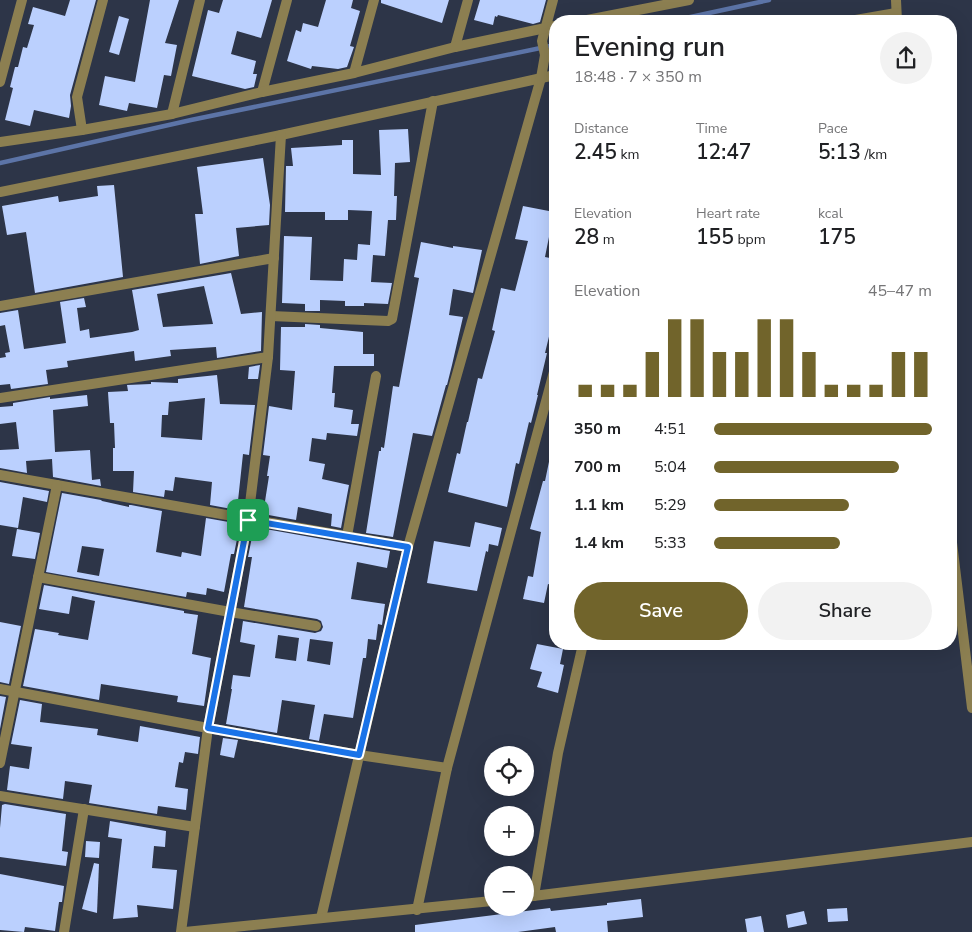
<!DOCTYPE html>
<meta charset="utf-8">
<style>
:root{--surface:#fff;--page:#f2f2f2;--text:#202124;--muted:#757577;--accent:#71642b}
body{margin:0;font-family:"Nunito Sans",sans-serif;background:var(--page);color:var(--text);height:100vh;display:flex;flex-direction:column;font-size:19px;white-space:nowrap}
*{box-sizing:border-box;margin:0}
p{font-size:16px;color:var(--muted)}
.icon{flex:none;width:28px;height:28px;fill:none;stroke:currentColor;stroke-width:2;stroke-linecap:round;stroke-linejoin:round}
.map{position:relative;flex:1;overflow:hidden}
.sheet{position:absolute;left:549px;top:15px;width:408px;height:635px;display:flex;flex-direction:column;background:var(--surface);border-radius:20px;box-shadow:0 5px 20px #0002}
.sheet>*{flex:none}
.fabs{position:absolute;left:484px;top:746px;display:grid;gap:10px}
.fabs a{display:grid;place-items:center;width:50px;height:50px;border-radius:50%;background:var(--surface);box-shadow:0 5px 20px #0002;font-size:25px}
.pin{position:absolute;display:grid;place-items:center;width:42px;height:42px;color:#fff;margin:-21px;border-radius:10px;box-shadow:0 2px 8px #0006}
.round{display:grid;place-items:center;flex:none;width:52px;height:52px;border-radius:26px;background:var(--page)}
.head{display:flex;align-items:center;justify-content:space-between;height:85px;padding:0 25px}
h1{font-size:28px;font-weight:600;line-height:38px}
.figures{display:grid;grid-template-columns:repeat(3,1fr);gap:8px;height:85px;padding:5px 25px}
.figures div{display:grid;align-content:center}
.figures b{font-size:21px;font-weight:600}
.figures small{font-size:14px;font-weight:400}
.figures p{font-size:14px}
.chart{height:140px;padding:10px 25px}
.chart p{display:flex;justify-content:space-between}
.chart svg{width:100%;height:90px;margin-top:5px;stroke:var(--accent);stroke-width:6}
.primary-button{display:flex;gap:10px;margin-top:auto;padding:10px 25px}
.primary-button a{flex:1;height:58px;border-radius:30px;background:var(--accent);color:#fff;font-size:20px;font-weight:600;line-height:58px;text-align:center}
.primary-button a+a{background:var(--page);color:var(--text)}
ul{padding:0 25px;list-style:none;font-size:16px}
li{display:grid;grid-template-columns:80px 60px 1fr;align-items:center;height:38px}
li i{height:12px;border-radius:6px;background:var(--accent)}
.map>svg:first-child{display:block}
</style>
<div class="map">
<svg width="972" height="932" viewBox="0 0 972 932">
<rect width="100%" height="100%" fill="#2d3548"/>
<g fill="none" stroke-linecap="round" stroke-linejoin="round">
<!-- stream -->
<g stroke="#5c74a7" stroke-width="4.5">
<polyline points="672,21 769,0"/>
<polyline points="0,163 191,120 555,45"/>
</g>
</g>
<!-- building -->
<g fill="#bbd0fe" fill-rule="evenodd">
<polygon points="70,0 96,0 70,95 71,106 69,118 34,110 30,126 5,120 13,88 10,87 15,67 18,67 23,47 27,48 34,25 28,24 33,7 65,16"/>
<polygon points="150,0 179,0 165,43 177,45 171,76 164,75 157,108 129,103 127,111 99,105 105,76 135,82"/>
<polygon points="223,0 272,0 261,38 237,31 231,54 256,61 253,74 257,74 254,87 245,89 192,76 208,10 219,13"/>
<polygon points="326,0 353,0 351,8 360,11 350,46 354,47 347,67 338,69 312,66 311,69 287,61 296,30 301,32 303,23 318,27"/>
<polygon points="381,0 449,0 442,23 381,3"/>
<polygon points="480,0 546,0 540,22 533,24 498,15 497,17 495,16 493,25 474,20"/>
<polygon points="119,16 129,19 119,55 109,52"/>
<polygon points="408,129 410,162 395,163 394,196 397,196 396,220 388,220 385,256 373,255 371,282 392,283 388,304 364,303 364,306 345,306 345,301 320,300 320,311 305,311 305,304 282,303 284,236 312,237 310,280 343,281 344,259 357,260 358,244 370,245 372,211 348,210 348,220 325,220 325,212 285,212 286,166 293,166 291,148 342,145 342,140 353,140 353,174 381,175 379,130"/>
<polygon points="263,158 270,205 269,225 236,228 239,256 200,264 195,214 203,214 197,167"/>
<polygon points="114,185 123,277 35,293 26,232 7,235 2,206 58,196 59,202 98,196 97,186"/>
<polygon points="523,206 554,212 545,257 555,259 555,312 545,353 547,353 537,395 538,395 531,423 529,422 519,464 516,463 507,507 448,492 457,453 460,454 467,422 468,422 478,378 482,379 495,331 492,330 501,288 515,291 528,241 515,239"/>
<polygon points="421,242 453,248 453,246 482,250 473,293 453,289 449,315 463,317 452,365 447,385 446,385 432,436 413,433 393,537 366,533 379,451 381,451 381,447 384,448 393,386 399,387 419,278 414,277"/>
<path d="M231,273L241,314L262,312L261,351L217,358L216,347L170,350L171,356L135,361L134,351L67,361L68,367L46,370L48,384L11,389L10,384L0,385V358L6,357L5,353L10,352L5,325L0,326V313L18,310L24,349L66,343L60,302L84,298L86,307L77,308L80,331L89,329L90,338L132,332L139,330L132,290ZM204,286L213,324L163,327L157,294Z"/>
<polygon points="305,324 320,325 320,328 363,332 363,354 374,354 374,366 334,366 332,393 335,393 334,407 353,410 351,424 359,424 357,436 327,433 326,440 312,438 309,461 325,464 322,479 349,485 341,528 331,526 332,514 298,507 296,520 263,514 269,476 267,476 270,456 263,455 269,406 292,410 295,371 280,370 281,327 305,327"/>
<polygon points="260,365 258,379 248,379 249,367"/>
<path d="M217,375L220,404L255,405L249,455L243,454L237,510L210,505L212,482L175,477L173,491L165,490L164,497L133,492L134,471H113V448H115L114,423H110L108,392L128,391L127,385L151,384V382L178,383V379ZM205,398L202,440L161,437L162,415H168L169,402Z"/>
<polygon points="87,395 88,406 53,410 55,452 90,450 92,480 100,479 101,486 53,477 52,459 26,461 27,473 0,468 0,450 19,449 16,422 0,424 0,407 13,406 13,403 50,397 50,399"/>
<polygon points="550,457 555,458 555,586 548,584 544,603 523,599 528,576 533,577 541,532 530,529 543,481 545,481"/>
<polygon points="0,482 49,491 47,502 23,497 18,528 0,525"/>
<path d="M62,493L101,500L102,501L129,507V505H131L162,511L156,552L181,557L182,552L201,556L206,518L240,524L234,554H231L224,592L207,588L206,595L187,592L186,597L46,572ZM82,546L104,549L99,576L77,572Z"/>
<polygon points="475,522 502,528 498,546 489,544 488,552 486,551 477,591 427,583 434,541 470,547"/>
<path d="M254,527L390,551L387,568L357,562L351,599L385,604L382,625L378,624L376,640L368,639L366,658H363L353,718L324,714L319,741L309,739L315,705L282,700L277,733L226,724L232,689H231L233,675L250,677L255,645L240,642L243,621L315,633L321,631L323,627L321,621L317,619L244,607L252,557H248ZM278,635L299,638L296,661L275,658ZM310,639L333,642L330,665L307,661Z"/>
<polygon points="17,529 40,533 35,559 12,556"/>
<polygon points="44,585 184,611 184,613 198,615 192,654 211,658 204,706 177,702 178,696 101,684 99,700 23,686 35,629 59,633 58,635 88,640 95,601 72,596 69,614 39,609"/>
<polygon points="0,622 21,626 9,684 0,682"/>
<polygon points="537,644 563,649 560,664 564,665 558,693 537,687 542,672 530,669"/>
<polygon points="0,696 6,697 0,729"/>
<polygon points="20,700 42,704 40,722 98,729 97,735 138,742 140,726 200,737 198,754 185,752 183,763 179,762 175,787 188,789 186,810 158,806 157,814 89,803 92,785 65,781 63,799 7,790 10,766 29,769 32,747 11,744"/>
<polygon points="223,738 238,740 234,758 220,755"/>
<polygon points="5,804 66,814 62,851 68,852 66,866 0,857 0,828 2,805"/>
<polygon points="110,821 166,831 165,847 154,846 152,868 177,870 173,909 137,905 138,917 113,919 122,839 108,837"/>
<polygon points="86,841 100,842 99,858 85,857"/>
<polygon points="94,863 99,864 97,913 82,909"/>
<polygon points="0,874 64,886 62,902 59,902 55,931 25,927 24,932 0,930"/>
<polygon points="641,899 643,917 607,921 608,932 556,932 555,927 518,932 415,932 415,925 550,908 551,911 607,905 607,903"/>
<polygon points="847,908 848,921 828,922 827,909"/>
<polygon points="804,911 807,924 788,928 786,915"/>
<polygon points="761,916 764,932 747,932 745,919"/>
</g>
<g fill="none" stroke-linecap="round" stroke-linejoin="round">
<!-- minor -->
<g stroke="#8c7f51" stroke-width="10">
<polyline points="896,0 897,21"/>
<polyline points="850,21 896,13"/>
<polyline points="455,47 468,0"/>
<polyline points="354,73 374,0"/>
<polyline points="0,82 22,0"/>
<polyline points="262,92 287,0"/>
<polyline points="172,114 200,0"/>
<polyline points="82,130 77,97 103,0"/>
<polyline points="0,192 281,135 555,75"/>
<polyline points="0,306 274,258"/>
<polyline points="271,316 388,321 392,319 433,101"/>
<polyline points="0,398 268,357"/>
<polyline points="0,475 408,547"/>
<polyline points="950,526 972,708"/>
<polyline points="347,536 376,376"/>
<polyline points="38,577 230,612 316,626"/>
<polyline points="0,689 208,728 359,755 447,768"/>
<polyline points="0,763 57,485"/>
<polyline points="0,796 195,827"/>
<polyline points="534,896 558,753 583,644"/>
<polyline points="525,897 972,842"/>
<polyline points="417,910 447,768 555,368"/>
<polyline points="321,918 408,547 541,78 545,55 542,41 553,0"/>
<polyline points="64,932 84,809"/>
<polyline points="181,932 208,728 248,520 268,357 281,135"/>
<polyline points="185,932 492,901"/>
</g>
<!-- tertiary -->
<g stroke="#8c7f51" stroke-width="10">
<polyline points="582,21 689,0"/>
<polyline points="0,142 82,130 172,114 262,92 354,73 455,47 555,26"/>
</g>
</g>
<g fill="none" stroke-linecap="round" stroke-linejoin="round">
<!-- route casing -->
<g stroke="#fff" stroke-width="10">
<polygon id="route" points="248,520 408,547 359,755 208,728"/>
</g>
<!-- route -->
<use href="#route" stroke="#1a73e8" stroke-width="6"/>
</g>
</svg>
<div class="fabs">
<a><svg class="icon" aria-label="locate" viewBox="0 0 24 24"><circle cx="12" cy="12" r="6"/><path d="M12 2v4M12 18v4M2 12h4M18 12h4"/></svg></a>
<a>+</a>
<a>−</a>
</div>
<div class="pin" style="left:248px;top:520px;background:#1e9e55"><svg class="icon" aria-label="arrive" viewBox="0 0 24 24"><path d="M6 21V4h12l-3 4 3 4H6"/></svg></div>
<section class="sheet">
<div class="head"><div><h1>Evening run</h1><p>18:48 · 7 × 350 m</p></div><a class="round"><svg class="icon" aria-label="share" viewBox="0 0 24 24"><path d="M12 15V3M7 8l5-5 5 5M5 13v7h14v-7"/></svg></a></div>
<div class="figures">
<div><p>Distance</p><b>2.45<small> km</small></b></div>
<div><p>Time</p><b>12:47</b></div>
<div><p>Pace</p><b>5:13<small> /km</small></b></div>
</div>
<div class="figures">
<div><p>Elevation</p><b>28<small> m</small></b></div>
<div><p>Heart rate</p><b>155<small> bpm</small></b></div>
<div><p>kcal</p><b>175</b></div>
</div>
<div class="chart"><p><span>Elevation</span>45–47 m</p>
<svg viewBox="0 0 160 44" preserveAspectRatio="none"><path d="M5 44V38M15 44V38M25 44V38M35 44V22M45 44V6M55 44V6M65 44V22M75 44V22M85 44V6M95 44V6M105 44V22M115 44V38M125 44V38M135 44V38M145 44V22M155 44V22"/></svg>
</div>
<ul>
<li><b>350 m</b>4:51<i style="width:100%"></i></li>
<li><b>700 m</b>5:04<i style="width:85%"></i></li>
<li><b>1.1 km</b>5:29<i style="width:62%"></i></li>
<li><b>1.4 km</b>5:33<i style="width:58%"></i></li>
</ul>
<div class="primary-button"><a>Save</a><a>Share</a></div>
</section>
</div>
